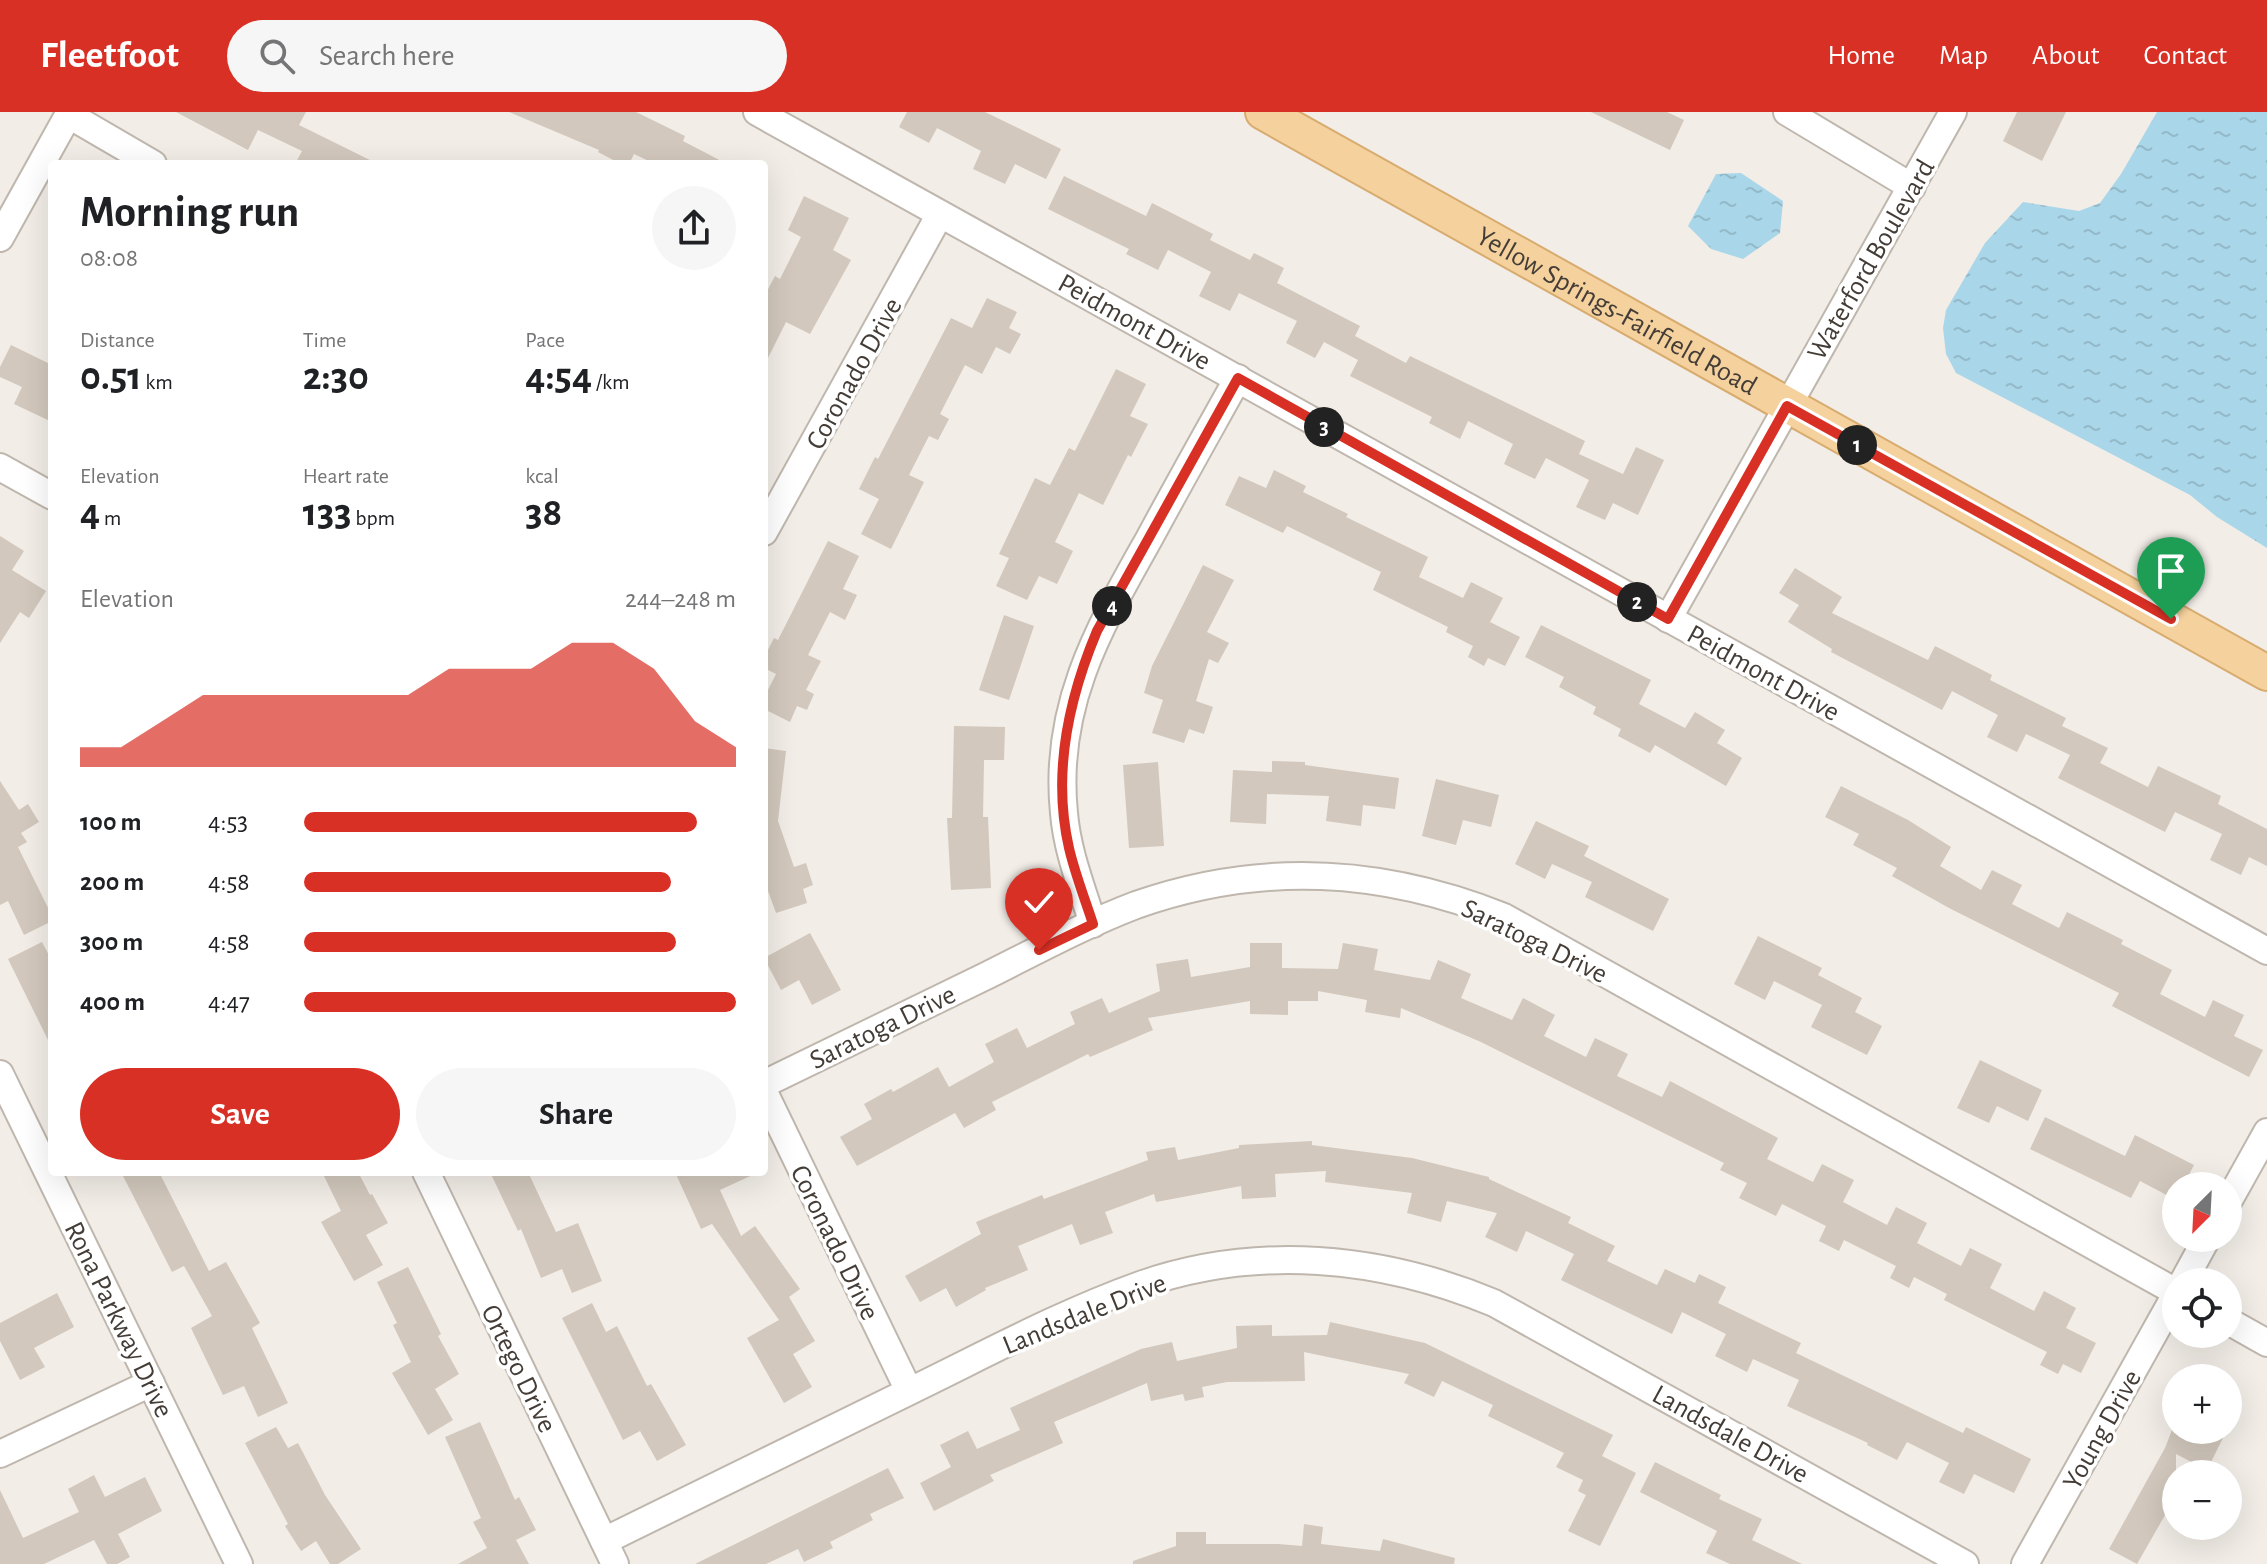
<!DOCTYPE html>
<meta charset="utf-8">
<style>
:root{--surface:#fff;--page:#f6f6f6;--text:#202124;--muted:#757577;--accent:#d93025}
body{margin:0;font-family:"Alegreya Sans",sans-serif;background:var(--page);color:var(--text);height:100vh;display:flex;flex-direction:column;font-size:30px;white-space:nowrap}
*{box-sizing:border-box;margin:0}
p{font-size:26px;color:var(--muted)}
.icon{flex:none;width:44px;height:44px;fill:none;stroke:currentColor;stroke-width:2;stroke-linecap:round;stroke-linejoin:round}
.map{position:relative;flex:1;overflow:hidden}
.drawer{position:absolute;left:48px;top:48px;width:720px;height:1016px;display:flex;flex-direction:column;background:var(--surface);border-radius:8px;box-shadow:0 8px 32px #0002}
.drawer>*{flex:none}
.needle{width:52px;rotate:204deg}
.controls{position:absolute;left:2162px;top:1060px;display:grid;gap:16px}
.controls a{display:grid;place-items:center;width:80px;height:80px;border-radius:50%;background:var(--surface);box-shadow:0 8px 32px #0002;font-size:40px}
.pin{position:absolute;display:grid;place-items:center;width:68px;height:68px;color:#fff;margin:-82px -34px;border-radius:50% 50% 50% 0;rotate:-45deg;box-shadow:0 0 8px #0007}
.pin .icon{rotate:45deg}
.km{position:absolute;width:40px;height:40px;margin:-20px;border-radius:50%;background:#222;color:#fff;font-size:22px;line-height:40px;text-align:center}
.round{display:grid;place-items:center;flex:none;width:84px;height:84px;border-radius:42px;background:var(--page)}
.summary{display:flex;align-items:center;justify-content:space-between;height:136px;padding:0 32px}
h1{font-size:44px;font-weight:700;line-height:60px}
.figures{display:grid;grid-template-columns:repeat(3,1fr);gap:12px;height:136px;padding:8px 32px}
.figures div{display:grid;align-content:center}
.figures b{font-size:40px;font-weight:700}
.figures small{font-size:22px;font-weight:400}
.figures p{font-size:22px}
.chart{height:224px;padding:16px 32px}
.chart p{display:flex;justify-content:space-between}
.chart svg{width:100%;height:144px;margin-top:8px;fill:var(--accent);opacity:.7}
.action{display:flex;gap:16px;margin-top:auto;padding:16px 32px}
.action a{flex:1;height:92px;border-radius:48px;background:var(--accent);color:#fff;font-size:32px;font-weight:700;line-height:92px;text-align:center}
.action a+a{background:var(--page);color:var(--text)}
ul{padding:0 32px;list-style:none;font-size:26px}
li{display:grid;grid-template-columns:128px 96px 1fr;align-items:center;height:60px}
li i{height:20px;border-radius:10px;background:var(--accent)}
header{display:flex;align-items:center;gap:48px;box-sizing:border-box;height:112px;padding:0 40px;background:var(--accent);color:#fff}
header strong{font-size:38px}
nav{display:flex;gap:44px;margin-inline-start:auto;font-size:28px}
.search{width:560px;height:72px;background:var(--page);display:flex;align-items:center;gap:20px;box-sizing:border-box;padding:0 28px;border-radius:44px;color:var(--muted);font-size:30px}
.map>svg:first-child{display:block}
</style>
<header>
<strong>Fleetfoot</strong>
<div class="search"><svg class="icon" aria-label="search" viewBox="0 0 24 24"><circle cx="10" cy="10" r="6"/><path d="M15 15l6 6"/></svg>Search here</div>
<nav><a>Home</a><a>Map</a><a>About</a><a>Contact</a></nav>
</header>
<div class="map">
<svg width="2267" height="1452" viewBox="0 0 2267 1452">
<defs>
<pattern id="water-ripples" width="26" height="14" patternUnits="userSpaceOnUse" patternTransform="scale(2)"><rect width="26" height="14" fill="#a9d7e9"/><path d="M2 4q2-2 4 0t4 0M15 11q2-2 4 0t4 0" fill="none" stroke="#93b9c8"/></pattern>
</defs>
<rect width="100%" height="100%" fill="#f2ede7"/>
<!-- water -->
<g fill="url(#water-ripples)">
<polygon points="2157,0 2267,0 2267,436 2217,405 2190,383 1956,261 1946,242 1943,216 1946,198 1985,131 2023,90 2079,99 2100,91 2121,62"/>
<polygon points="1741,61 1783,89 1780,121 1743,147 1711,137 1688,114 1716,62"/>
</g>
<!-- building -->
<g fill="#d2c8bd">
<polygon points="176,0 306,0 299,13 378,52 295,52 302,39 258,18 248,38"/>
<polygon points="509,0 636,0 685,24 683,29 727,52 655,52 634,42 629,52 621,52 598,40 599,38"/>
<polygon points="907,0 985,0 1061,37 1046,67 1015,52 1005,72 973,57 981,39 937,16 929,31 899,15"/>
<polygon points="1591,0 1667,0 1684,8 1670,38"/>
<polygon points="2017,0 2066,0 2042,49 2003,29"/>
<polygon points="1064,64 1146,104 1152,91 1213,122 1210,128 1250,148 1254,141 1284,156 1277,171 1360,214 1355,224 1406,251 1410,244 1585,329 1579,342 1623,362 1636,335 1664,348 1638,403 1613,391 1605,408 1576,395 1589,368 1546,346 1535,367 1504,352 1513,332 1468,309 1460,327 1429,311 1432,305 1350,264 1358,248 1324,230 1315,246 1286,231 1297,209 1239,181 1230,199 1199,184 1211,160 1168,138 1158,158 1126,142 1129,137 1048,97"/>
<polygon points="804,84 849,106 833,138 851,148 810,222 786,210 764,254 764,185 775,164 780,167 801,125 788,118"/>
<polygon points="987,186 1017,200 1009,216 1021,222 1010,242 996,235 982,262 965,253 940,302 949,307 938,328 929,324 909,363 924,370 891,437 861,422 879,387 859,377 875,345 878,347 951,206 972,216"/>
<polygon points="11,233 52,253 52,310 14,292 22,275 0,265 0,255"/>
<polygon points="1116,257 1146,272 1130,304 1148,312 1131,345 1128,343 1103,393 1079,381 1055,430 1073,439 1057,472 1039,464 1027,488 996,474 1009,446 999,442 1035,366 1050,373 1069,336 1075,339"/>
<polygon points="1274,358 1306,374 1303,380 1348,402 1346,405 1428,445 1419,465 1463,486 1471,470 1503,486 1490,510 1520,525 1505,554 1488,546 1484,554 1468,545 1473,534 1446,520 1448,515 1373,478 1381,460 1287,414 1283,421 1225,393 1239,364 1266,376"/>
<polygon points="0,424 24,439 12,458 46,479 29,506 20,500 0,531"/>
<polygon points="828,429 859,444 843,477 857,483 845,508 830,500 808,543 821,549 806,578 814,582 807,598 797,594 790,610 764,597 764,586 776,562 764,556 764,546 774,526 778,528"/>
<polygon points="1203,453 1234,468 1207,520 1229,531 1218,551 1209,547 1196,589 1213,595 1204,622 1189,617 1184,631 1152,621 1163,588 1144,581 1152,554"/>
<polygon points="1795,456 1842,485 1832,501 1928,548 1935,534 1992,563 1990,568 2066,606 2062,614 2108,636 2100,651 2148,675 2158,654 2221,684 2218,692 2267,717 2267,754 2249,745 2241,763 2210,748 2222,722 2175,700 2165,720 2058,666 2070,643 2026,622 2017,640 1987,625 1998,603 1952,579 1942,598 1831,540 1832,537 1788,510 1799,493 1779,481"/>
<polygon points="1004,503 1034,514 1009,588 979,578"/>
<polygon points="1541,513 1651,568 1639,592 1685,616 1695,600 1725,618 1717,631 1742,646 1726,674 1655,633 1650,641 1618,624 1621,617 1593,602 1596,595 1559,575 1564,565 1525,545"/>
<polygon points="954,614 1005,615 1004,648 984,648 983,705 988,705 991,776 951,778 947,706 952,706"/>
<polygon points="764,636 786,639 778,709 794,755 806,751 813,773 803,777 807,791 776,801 764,768"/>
<polygon points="1272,649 1305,650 1305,653 1399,666 1395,697 1363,693 1361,714 1326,709 1329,684 1267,682 1266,712 1230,710 1233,658 1272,660"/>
<polygon points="1158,650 1164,734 1129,736 1123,653"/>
<polygon points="1436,667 1499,683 1491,715 1463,708 1456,733 1422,724"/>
<polygon points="0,669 19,698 28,692 39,710 21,721 27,730 18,735 52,804 52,809 24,823 8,789 0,793"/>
<polygon points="1841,674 1908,708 1951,735 1940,754 1981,778 1992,758 2022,773 2012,792 2059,816 2067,800 2123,828 2121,832 2172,858 2160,882 2205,905 2213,888 2244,903 2234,924 2263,938 2249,965 2112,894 2119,881 1949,796 1892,764 1897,756 1853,733 1859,722 1825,705"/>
<polygon points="1536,709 1589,734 1584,744 1669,787 1653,819 1585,785 1592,770 1552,752 1545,767 1515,752"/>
<polygon points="810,821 841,878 812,893 799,868 781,878 764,846"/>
<polygon points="1758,824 1822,856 1818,863 1862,886 1855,900 1882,914 1867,943 1811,915 1822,893 1774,869 1765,888 1734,872"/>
<polygon points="42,830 52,849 52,936 8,847"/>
<polygon points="1250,831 1282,831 1282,856 1338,857 1343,831 1378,837 1374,858 1430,868 1438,848 1471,862 1461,886 1512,908 1523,886 1555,903 1544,924 1586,945 1595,926 1628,942 1617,964 1662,985 1670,969 1778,1026 1767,1047 1813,1070 1822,1052 1854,1068 1843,1090 1887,1113 1896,1095 1927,1111 1917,1131 1961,1154 1970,1136 2002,1152 1990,1176 2034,1199 2044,1179 2076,1196 2066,1216 2096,1231 2081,1261 2063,1252 2058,1262 2040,1253 2047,1240 1944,1188 1947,1182 1914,1165 1909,1176 1890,1166 1896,1154 1844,1128 1839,1139 1819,1129 1826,1114 1782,1092 1776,1104 1739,1086 1747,1071 1720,1058 1724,1051 1481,930 1401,896 1400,906 1365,900 1367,888 1318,879 1318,889 1288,889 1288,903 1250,902 1250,889 1148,906 1153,918 1090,945 1088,942 992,990 996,998 964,1016 955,1001 857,1054 840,1025 872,1007 864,992 891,977 893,980 938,955 949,975 994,950 985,932 1017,916 1027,936 1075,912 1070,900 1102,886 1109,901 1160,879 1156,852 1188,847 1191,865 1250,855"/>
<polygon points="1980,948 2042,978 2028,1009 1997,994 1989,1011 1957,996"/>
<polygon points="2045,1005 2125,1044 2135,1023 2194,1053 2183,1074 2176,1074 2176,1088 2140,1069 2131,1086 2030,1037"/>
<polygon points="1312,1029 1312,1033 1412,1046 1489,1065 1489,1067 1571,1105 1568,1111 1615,1134 1607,1149 1657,1173 1665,1157 1695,1171 1699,1162 1726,1175 1718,1191 1801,1231 1796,1241 1963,1321 1966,1315 2031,1347 2014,1381 1974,1362 1964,1382 1939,1370 1949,1351 1907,1330 1897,1348 1867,1333 1868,1331 1787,1294 1799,1268 1753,1247 1747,1260 1715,1244 1726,1222 1682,1200 1672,1222 1561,1168 1574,1142 1526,1119 1517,1140 1485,1125 1497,1101 1447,1089 1441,1110 1407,1101 1412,1081 1325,1070 1326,1059 1275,1062 1276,1085 1242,1087 1241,1074 1156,1090 1154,1082 1105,1100 1113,1121 1080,1133 1072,1112 1018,1134 1028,1158 985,1176 986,1178 956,1195 946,1176 920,1190 905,1164 981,1122 976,1110 1042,1083 1044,1087 1148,1048 1146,1040 1175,1035 1178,1048 1239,1036 1239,1033"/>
<polygon points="121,1060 159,1060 209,1159 226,1150 260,1211 252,1216 288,1291 258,1305 244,1274 223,1283 191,1216 212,1204 184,1154 172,1160"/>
<polygon points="322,1060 358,1060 370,1083 372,1082 388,1111 366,1123 383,1153 354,1169 321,1110 341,1099"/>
<polygon points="490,1060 528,1060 556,1120 578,1111 602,1169 572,1181 562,1157 541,1166 521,1117 518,1119"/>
<polygon points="675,1060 759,1060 720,1078 741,1124 755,1114 800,1177 789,1185 815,1229 793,1242 812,1275 784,1291 747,1226 779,1208 712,1112 701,1117"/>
<polygon points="408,1155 441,1222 438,1224 459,1262 435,1277 453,1308 428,1323 392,1261 411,1250 393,1213 397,1211 377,1170"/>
<polygon points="57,1181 74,1215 34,1236 45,1255 20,1268 0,1229 0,1211"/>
<polygon points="592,1191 606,1220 617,1214 647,1274 651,1272 686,1333 657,1349 640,1319 623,1328 562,1206"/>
<polygon points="1330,1210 1425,1231 1613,1323 1602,1344 1636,1361 1600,1434 1568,1419 1586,1383 1578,1379 1583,1368 1556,1355 1564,1341 1488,1304 1493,1293 1442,1269 1434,1285 1404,1271 1409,1262 1304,1240 1305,1269 1227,1270 1202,1275 1204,1285 1185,1289 1183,1282 1151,1289 1147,1271 1054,1310 1063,1331 990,1363 994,1369 934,1399 920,1371 951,1355 940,1333 968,1319 977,1337 1020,1318 1010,1296 1141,1237 1172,1230 1177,1249 1237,1236 1236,1214 1272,1213 1272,1224 1327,1223"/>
<polygon points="480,1310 515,1388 519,1385 536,1418 516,1428 529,1452 458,1452 487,1436 473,1410 481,1406 445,1325"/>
<polygon points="276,1315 288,1336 298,1331 325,1383 361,1437 338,1452 330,1452 316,1429 301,1439 285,1414 288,1412 245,1331"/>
<polygon points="2176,1316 2176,1318 2227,1318 2207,1358 2176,1342 2176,1384 2137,1452 2109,1437 2165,1336 2172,1318"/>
<polygon points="1655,1350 1721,1383 1719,1387 1762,1407 1752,1428 1802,1452 1730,1452 1706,1441 1717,1419 1640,1380"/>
<polygon points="888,1356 904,1386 870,1402 873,1408 830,1430 833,1436 804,1450 798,1437 766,1452 695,1452"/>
<polygon points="94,1363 105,1385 145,1365 162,1399 118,1422 130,1445 117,1452 107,1452 94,1428 44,1452 0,1452 0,1378 23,1426 79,1400 68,1377"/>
<polygon points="1304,1412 1323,1415 1321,1432 1380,1439 1383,1427 1455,1446 1454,1452 1133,1452 1133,1449 1176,1434 1176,1420 1206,1420 1206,1432 1278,1432 1302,1434"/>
</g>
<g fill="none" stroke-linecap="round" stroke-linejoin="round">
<!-- minor casing -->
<g stroke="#bfb7ad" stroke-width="30">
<g id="minor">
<polyline points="757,0 2267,839"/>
<polyline points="1787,0 1912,75"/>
<polyline points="69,3 153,52"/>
<polyline points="0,126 70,0"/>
<polyline points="0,355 52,384"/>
<polyline points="764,420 940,102"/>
<polyline points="1668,507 1953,0"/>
<path d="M1093,812C1082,776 1067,739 1064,701C1053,594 1099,516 1149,427C1178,373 1208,320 1238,266"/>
<polyline points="0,962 239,1452"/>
<path d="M764,972C839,936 913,899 988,863C1036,839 1086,812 1136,793C1261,749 1382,756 1504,805L2176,1180"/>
<polyline points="764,980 909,1279"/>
<polyline points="426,1060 615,1452"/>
<polyline points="2228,1090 2267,1020"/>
<polyline points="2183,1170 2207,1126"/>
<polyline points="2228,1209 2267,1231"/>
<polyline points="0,1342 151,1271"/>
<path d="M604,1429C707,1378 811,1328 914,1277C988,1241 1062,1201 1140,1173C1257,1132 1381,1144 1494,1191L1965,1452"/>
<polyline points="2025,1452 2176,1182"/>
</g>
</g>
<!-- major casing -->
<g stroke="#d8ab6f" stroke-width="38">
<g id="major">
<path id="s1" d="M1263,0L2267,561"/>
</g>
</g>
<!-- minor -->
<use href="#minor" stroke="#fff" stroke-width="26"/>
<!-- major -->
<use href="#major" stroke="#f4d19d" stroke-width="34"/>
</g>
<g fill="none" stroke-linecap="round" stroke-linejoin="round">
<!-- route casing -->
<g stroke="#fff" stroke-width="16">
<path id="route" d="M1039,838L1093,812C1085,787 1075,762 1069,736C1052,662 1068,588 1097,519L1238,266L1668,507L1787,294L2171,507"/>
</g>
<!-- route -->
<use href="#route" stroke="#d93025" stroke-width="10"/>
</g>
<g text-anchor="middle" stroke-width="7" stroke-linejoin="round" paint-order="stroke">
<!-- street labels -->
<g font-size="28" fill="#443d37" stroke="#fff">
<text transform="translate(1870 147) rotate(-60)" y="10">Waterford Boulevard</text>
<text dy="10" stroke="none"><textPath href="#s1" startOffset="406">Yellow Springs-Fairfield Road</textPath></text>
<text transform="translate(1135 209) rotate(29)" y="10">Peidmont Drive</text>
<text transform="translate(853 261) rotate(-61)" y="10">Coronado Drive</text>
<text transform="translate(1764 560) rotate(29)" y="10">Peidmont Drive</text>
<text transform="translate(1535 828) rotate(26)" y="10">Saratoga Drive</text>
<text transform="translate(882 914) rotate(-26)" y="10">Saratoga Drive</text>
<text transform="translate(836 1130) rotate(64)" y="10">Coronado Drive</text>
<text transform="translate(1084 1201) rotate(-22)" y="10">Landsdale Drive</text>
<text transform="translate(120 1207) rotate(64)" y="10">Rona Parkway Drive</text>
<text transform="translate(520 1256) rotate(64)" y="10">Ortego Drive</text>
<text transform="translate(2101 1317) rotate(-61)" y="10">Young Drive</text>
<text transform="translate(1731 1321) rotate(29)" y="10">Landsdale Drive</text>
</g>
</g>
</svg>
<div class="controls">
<a><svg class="needle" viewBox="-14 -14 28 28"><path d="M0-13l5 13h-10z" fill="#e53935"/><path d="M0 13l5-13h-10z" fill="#757577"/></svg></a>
<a><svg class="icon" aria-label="locate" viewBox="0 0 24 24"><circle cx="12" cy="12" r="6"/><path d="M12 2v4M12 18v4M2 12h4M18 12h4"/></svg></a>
<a>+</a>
<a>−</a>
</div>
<div class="pin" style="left:2171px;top:507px;background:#1e9e55"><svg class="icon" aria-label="arrive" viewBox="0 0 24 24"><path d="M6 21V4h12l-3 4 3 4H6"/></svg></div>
<div class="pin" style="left:1039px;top:838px;background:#d93025"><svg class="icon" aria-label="check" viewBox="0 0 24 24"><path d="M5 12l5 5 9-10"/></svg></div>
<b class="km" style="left:1857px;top:333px">1</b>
<b class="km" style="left:1637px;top:490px">2</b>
<b class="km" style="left:1324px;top:315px">3</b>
<b class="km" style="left:1112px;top:494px">4</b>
<section class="drawer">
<div class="summary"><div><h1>Morning run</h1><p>08:08</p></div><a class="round"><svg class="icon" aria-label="share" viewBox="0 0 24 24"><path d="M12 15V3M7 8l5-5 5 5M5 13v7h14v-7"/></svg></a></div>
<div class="figures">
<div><p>Distance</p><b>0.51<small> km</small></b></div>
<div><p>Time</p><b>2:30</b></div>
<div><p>Pace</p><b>4:54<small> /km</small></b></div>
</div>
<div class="figures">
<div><p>Elevation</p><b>4<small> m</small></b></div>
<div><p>Heart rate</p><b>133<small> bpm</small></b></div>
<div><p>kcal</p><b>38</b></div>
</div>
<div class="chart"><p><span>Elevation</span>244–248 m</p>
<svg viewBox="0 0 160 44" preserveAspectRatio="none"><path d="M0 44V38L10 38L20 30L30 22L40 22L50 22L60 22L70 22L80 22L90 14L100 14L110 14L120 6L130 6L140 14L150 30L160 38V44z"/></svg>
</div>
<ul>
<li><b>100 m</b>4:53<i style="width:91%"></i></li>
<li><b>200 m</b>4:58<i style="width:85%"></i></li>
<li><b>300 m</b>4:58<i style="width:86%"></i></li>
<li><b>400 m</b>4:47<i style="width:100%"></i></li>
</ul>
<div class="action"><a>Save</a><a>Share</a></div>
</section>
</div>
